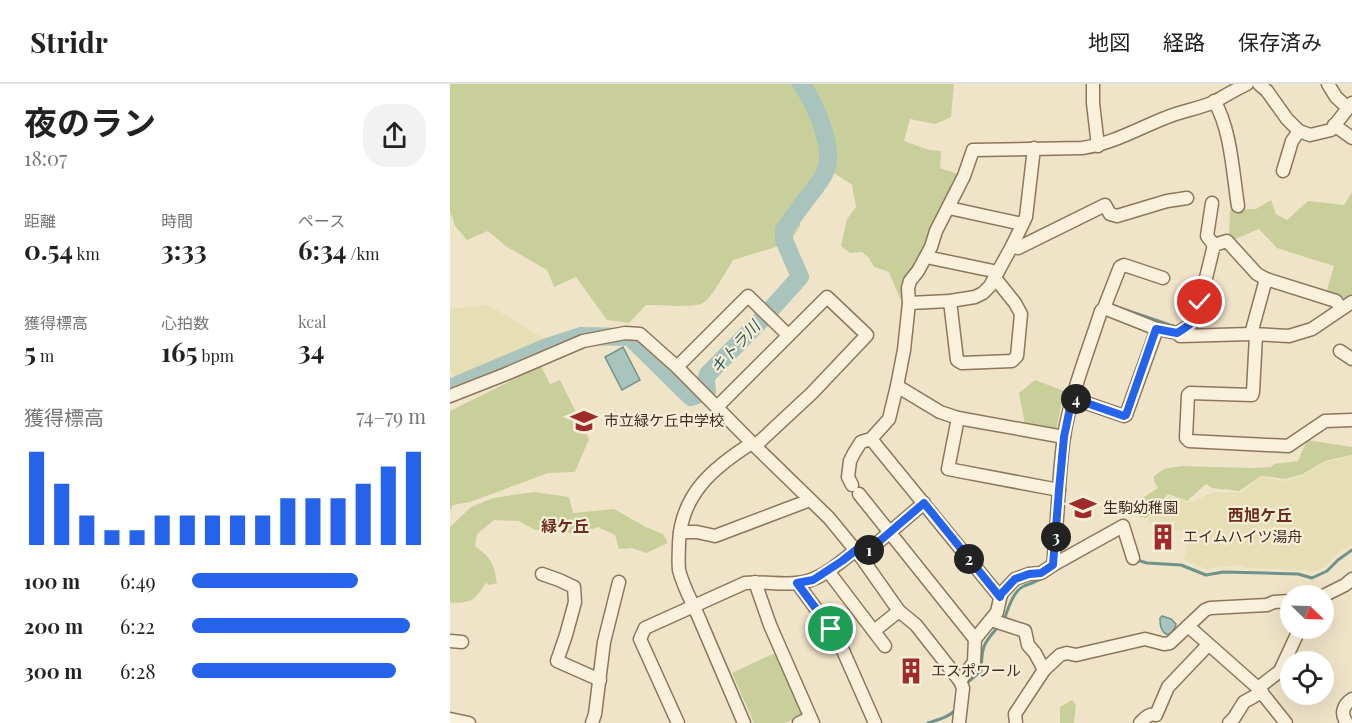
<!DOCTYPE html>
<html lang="ja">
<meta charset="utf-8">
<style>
:root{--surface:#fff;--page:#f2f2f2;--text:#222;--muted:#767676;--line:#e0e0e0;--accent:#2563eb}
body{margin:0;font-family:"Playfair Display","Noto Sans JP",serif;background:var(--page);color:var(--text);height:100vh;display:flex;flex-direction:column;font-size:22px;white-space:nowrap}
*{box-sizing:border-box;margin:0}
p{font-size:20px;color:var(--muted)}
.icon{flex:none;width:33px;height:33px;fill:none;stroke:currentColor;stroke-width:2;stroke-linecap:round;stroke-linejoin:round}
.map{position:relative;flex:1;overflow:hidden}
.sheet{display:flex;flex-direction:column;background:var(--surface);width:450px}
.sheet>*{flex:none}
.needle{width:39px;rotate:113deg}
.controls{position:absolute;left:830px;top:501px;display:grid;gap:12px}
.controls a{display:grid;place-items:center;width:54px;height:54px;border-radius:50%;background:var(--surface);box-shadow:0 6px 24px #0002;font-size:30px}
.pin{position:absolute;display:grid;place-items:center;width:51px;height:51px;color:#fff;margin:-26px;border:3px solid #fff;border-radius:50%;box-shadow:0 2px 6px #0007}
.km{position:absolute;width:30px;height:30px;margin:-15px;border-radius:50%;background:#222;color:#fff;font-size:16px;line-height:30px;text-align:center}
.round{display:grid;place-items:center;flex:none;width:63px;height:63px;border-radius:24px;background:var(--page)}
.summary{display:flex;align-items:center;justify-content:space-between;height:102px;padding:0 24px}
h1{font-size:33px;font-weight:700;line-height:45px}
.figures{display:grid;grid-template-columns:repeat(3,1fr);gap:9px;height:102px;padding:6px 24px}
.figures div{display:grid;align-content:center}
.figures b{font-size:26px;font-weight:700}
.figures small{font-size:16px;font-weight:400}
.figures p{font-size:16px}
.chart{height:168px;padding:12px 24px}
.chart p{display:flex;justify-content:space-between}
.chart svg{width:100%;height:108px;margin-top:6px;stroke:var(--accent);stroke-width:6}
ul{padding:0 24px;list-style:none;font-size:20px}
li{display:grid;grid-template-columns:96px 72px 1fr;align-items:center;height:45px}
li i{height:15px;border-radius:8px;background:var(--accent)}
header{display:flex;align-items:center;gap:36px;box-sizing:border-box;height:84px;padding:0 30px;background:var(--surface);border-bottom:2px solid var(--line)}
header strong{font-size:28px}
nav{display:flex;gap:33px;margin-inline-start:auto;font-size:21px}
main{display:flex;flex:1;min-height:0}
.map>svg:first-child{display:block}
</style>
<header>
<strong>Stridr</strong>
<nav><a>地図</a><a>経路</a><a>保存済み</a></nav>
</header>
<main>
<section class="sheet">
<div class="summary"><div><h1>夜のラン</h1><p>18:07</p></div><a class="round"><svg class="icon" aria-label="share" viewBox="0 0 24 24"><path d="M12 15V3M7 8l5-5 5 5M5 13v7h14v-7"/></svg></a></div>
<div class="figures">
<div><p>距離</p><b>0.54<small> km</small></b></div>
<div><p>時間</p><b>3:33</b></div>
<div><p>ペース</p><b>6:34<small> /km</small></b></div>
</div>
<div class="figures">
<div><p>獲得標高</p><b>5<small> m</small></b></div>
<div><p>心拍数</p><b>165<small> bpm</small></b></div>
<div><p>kcal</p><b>34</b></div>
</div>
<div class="chart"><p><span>獲得標高</span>74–79 m</p>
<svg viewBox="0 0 160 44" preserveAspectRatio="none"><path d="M5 44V6M15 44V19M25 44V32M35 44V38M45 44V38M55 44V32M65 44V32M75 44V32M85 44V32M95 44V32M105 44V25M115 44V25M125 44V25M135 44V19M145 44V12M155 44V6"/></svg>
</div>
<ul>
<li><b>100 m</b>6:49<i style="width:71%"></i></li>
<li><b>200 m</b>6:22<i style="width:93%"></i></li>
<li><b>300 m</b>6:28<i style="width:87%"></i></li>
</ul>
</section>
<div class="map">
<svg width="902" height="639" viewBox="0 0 902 639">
<rect width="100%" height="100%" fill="#f0e4c8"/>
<!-- farmland -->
<g fill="#e6deb5">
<polygon points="36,221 42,223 93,254 97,259 6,298 0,286 0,225"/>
<polygon points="902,372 902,460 883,473 876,482 863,488 846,486 797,484 788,481 757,485 734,476 740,450 697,438 700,431 708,426 719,412 738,419 765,408 790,409 811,393 836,397 853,391 875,378"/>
</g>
<!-- green -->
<g fill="#c9cf9b">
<path d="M0,0H504L501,33L485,40L460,35L454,57L479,66L491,67L490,84L511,91L456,217L450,215L439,188L424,183L419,174L412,168L400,169L391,162L397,135L406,123L402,101L384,89L367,112L350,131V142L339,159L283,176C277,186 261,215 253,219C244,224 207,221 196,221L179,239L157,236L126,193L104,203L97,186L57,163L38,147L17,156L5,142L2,132L0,130Z"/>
<path d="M902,108V213C893,216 885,212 876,209L884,182L827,164L809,145L783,156L779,152L780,126L806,125L821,116L826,130L837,136L858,117L894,121Z"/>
<polygon points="91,282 100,300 110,296 139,355 125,388 98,389 20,418 3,421 0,427 0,327"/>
<polygon points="585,296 614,307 606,347 575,341 569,309"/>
<polygon points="857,356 902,363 902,371 875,377 853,390 836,395 811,392 789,407 762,404 756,400 737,417 718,410 697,434 690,433 684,428 686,418 708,404 704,397 704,392 714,385 731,382 803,384 821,383 824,380 848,377"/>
<path d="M84,408L119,413L123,429L164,425L196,443L213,450L218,459L196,469L182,464L169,465L165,451L148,443L125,451L109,445L85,446L69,437L44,436L27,450L25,462C41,474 44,479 47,499L40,501L36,499C23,518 23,518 0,519V443L21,423L43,414Z"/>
<polygon points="325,569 352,628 350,633 335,639 304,639 282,589"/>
<polygon points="622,616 626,621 624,639 610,639 610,623"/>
</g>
<!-- water -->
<g fill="#a9c4bc" stroke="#6f938a" stroke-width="1.5">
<polygon points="173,263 190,296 172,306 155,273"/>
<path d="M712,532L721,535L726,540C725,545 723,548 718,551C711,548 710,542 710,534Z"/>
</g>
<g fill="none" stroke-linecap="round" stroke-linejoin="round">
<!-- stream -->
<g stroke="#6f938a" stroke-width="3">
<polyline points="667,223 726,243"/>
<polyline points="687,473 690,477 697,479 731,481 756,491 773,488 815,489 848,490 862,494 877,487 888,476 902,466"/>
<path d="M554,536C558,525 563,507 574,502C580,500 586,498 592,494"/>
<path d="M516,602L518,598L531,587C532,563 532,561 548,543"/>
<path d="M478,639C487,636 500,633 506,625"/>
</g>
<!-- river -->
<path stroke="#a9c4bc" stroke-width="18" d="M0,304L97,263L131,252L180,253L241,313L257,307L256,296L258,290L313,234L350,193L334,156V146C344,131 354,118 365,104C368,99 373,94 375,88C386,66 365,19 351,0"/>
<!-- minor casing -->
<g stroke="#8d765c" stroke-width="15">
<g id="minor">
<polyline points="643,0 643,19 648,62"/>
<polyline points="809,0 817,7 837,35 849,47 860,51 881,46 902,19"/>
<polyline points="878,0 886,13 898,24"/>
<path d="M764,17C781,44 783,91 788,122"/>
<polyline points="884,41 902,54"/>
<polyline points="833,87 842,57 849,47"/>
<polyline points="762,119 757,152 764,161"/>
<polyline points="499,124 572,140"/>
<polyline points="562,162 568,164 655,121 660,130 667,132 717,117 737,114"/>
<polyline points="476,173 548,188"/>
<polyline points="500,217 507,276 512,279 562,277 567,272 571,230 565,219 545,194"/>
<polyline points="459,219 500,217 525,213 533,209 540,202 562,162 576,133 584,64"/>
<polyline points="654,224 707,245 727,249 730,252 801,250 839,252 862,245 902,218"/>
<polyline points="727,249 739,242 746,235 764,161 777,157 807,190 816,195 886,217 891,225"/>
<polyline points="801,250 816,195"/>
<polyline points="806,251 803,308 802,311 740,309 738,311 736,354 739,357 838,362 875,337 902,336"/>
<polyline points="890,267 902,275"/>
<polyline points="227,283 298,212 338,251"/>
<polyline points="447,302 490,328 508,334 614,353"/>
<polyline points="0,312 56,290 133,257 175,249 190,250 227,283 305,362 379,434 411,473 474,419"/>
<polyline points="622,314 674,332 676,331 707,245"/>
<polyline points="267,323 377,213 417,251 362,309 305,362"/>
<polyline points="508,334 498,385 609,406"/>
<polyline points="421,355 550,513"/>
<path d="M402,401L398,393L400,377L404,369L411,358L421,355L439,335L447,302L454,266L459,219L458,204L460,197L468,187L481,163L486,147L514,92L523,66L632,64C662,60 687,45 715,34C731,27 748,25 764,18C775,12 786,5 797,0"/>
<polyline points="409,410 525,555"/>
<polyline points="230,448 247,448 265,452 360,416"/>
<polyline points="411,473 449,527 466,541 510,597"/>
<polyline points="603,481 673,442 683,474"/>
<polyline points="378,487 435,562"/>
<polyline points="92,490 109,496 124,503 125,518 116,551 107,577 150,596"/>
<polyline points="305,498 320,541 363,639"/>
<polyline points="347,499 381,545 391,562 425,639"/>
<polyline points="873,512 895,501 902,495"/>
<polyline points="541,536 575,547 578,561 585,569 594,586"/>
<polyline points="738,542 808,604 836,639"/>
<polyline points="424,547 449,527"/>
<polyline points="0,557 12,558"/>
<polyline points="808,604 830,587 850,544"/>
<polyline points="0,635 19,639"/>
<polyline points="142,639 145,630 154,558 169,498"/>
<path d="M228,639L190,555L195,544L295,499C312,497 330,501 348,499C370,497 389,479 406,466"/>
<path d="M294,639C280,606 266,574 252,541C245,523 234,506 229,486C228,477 229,467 229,459C231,410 264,383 302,359"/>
<polyline points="349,639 360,634"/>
<path d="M509,639L513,604L510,597L524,578L525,555L547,528L551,510L565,495L579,490L591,489L603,481C608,438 608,395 614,352C621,309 638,268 651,227L654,224L670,183L674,181L713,194"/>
<polyline points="566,639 565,630 594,586 610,571 617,569 626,571 695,555 714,560 720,559 755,526 760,524 817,521 824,518 840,517"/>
<path d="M690,639C695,634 699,629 706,631L718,603L758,561"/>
<polyline points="779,639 784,634 794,618 812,608"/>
<path d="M897,639C890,630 893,621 902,615"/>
</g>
</g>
<!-- minor -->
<use href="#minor" stroke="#faf1dc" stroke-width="12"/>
</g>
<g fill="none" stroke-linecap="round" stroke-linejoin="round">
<!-- route casing -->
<g stroke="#fff" stroke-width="12">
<path id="route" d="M381,545L347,499L363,496L392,477L406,466L411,473L474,419L550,513L551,510L565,495L579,490L591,489L603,481L609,406L614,353L622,314L674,332L676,331L706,245L727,249C744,239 745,237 750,218"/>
</g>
<!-- route -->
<use href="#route" stroke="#2563eb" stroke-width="8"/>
</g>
<!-- icons -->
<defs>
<g id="school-bare" transform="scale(2.07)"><path d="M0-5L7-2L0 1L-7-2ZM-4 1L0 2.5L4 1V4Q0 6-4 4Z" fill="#9e2a2b" stroke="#f7eed8" stroke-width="2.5" paint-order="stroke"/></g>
<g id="building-bare" transform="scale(2.07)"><path d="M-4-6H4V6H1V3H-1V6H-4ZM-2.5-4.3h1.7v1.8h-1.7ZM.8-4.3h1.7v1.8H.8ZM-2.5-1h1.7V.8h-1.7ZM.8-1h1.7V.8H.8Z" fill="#9e2a2b" stroke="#f7eed8" stroke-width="2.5" paint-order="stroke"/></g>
</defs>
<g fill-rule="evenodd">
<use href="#school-bare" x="134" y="337"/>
<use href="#school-bare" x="633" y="424"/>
<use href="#building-bare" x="713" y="453"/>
<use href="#building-bare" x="461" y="587"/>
</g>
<g text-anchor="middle" stroke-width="4.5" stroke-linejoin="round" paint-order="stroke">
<!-- poi labels -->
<g font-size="15" fill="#3d2e20" stroke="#f7eed8" text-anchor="start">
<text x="154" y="342">市立緑ケ丘中学校</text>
<text x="653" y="429">生駒幼稚園</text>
<text x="733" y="458">エイムハイツ湯舟</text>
<text x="481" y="592">エスポワール</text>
</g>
<!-- water labels -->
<g font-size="16" font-style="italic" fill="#2f5d5a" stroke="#f7eed8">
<text transform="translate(285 263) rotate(-48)" y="6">キトラ川</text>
</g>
<!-- neighbourhood labels -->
<g font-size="16" font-weight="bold" fill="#6b2e1e" stroke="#f7eed8">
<text x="810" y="437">西旭ケ丘</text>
<text x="115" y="448">緑ケ丘</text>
</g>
</g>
</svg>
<div class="controls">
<a><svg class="needle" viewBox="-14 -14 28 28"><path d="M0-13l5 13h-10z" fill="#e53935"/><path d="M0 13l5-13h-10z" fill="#767676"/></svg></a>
<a><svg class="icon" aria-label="locate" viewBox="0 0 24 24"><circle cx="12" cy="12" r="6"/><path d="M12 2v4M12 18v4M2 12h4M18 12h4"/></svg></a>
</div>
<div class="pin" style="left:381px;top:545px;background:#1e9e55"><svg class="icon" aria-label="arrive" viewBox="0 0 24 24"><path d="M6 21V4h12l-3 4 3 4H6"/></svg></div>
<div class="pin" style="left:750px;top:218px;background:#d93025"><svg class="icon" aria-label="check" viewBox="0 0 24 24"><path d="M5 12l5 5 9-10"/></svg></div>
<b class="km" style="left:419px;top:466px">1</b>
<b class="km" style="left:519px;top:475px">2</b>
<b class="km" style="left:606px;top:453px">3</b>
<b class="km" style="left:626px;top:315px">4</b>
</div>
</main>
